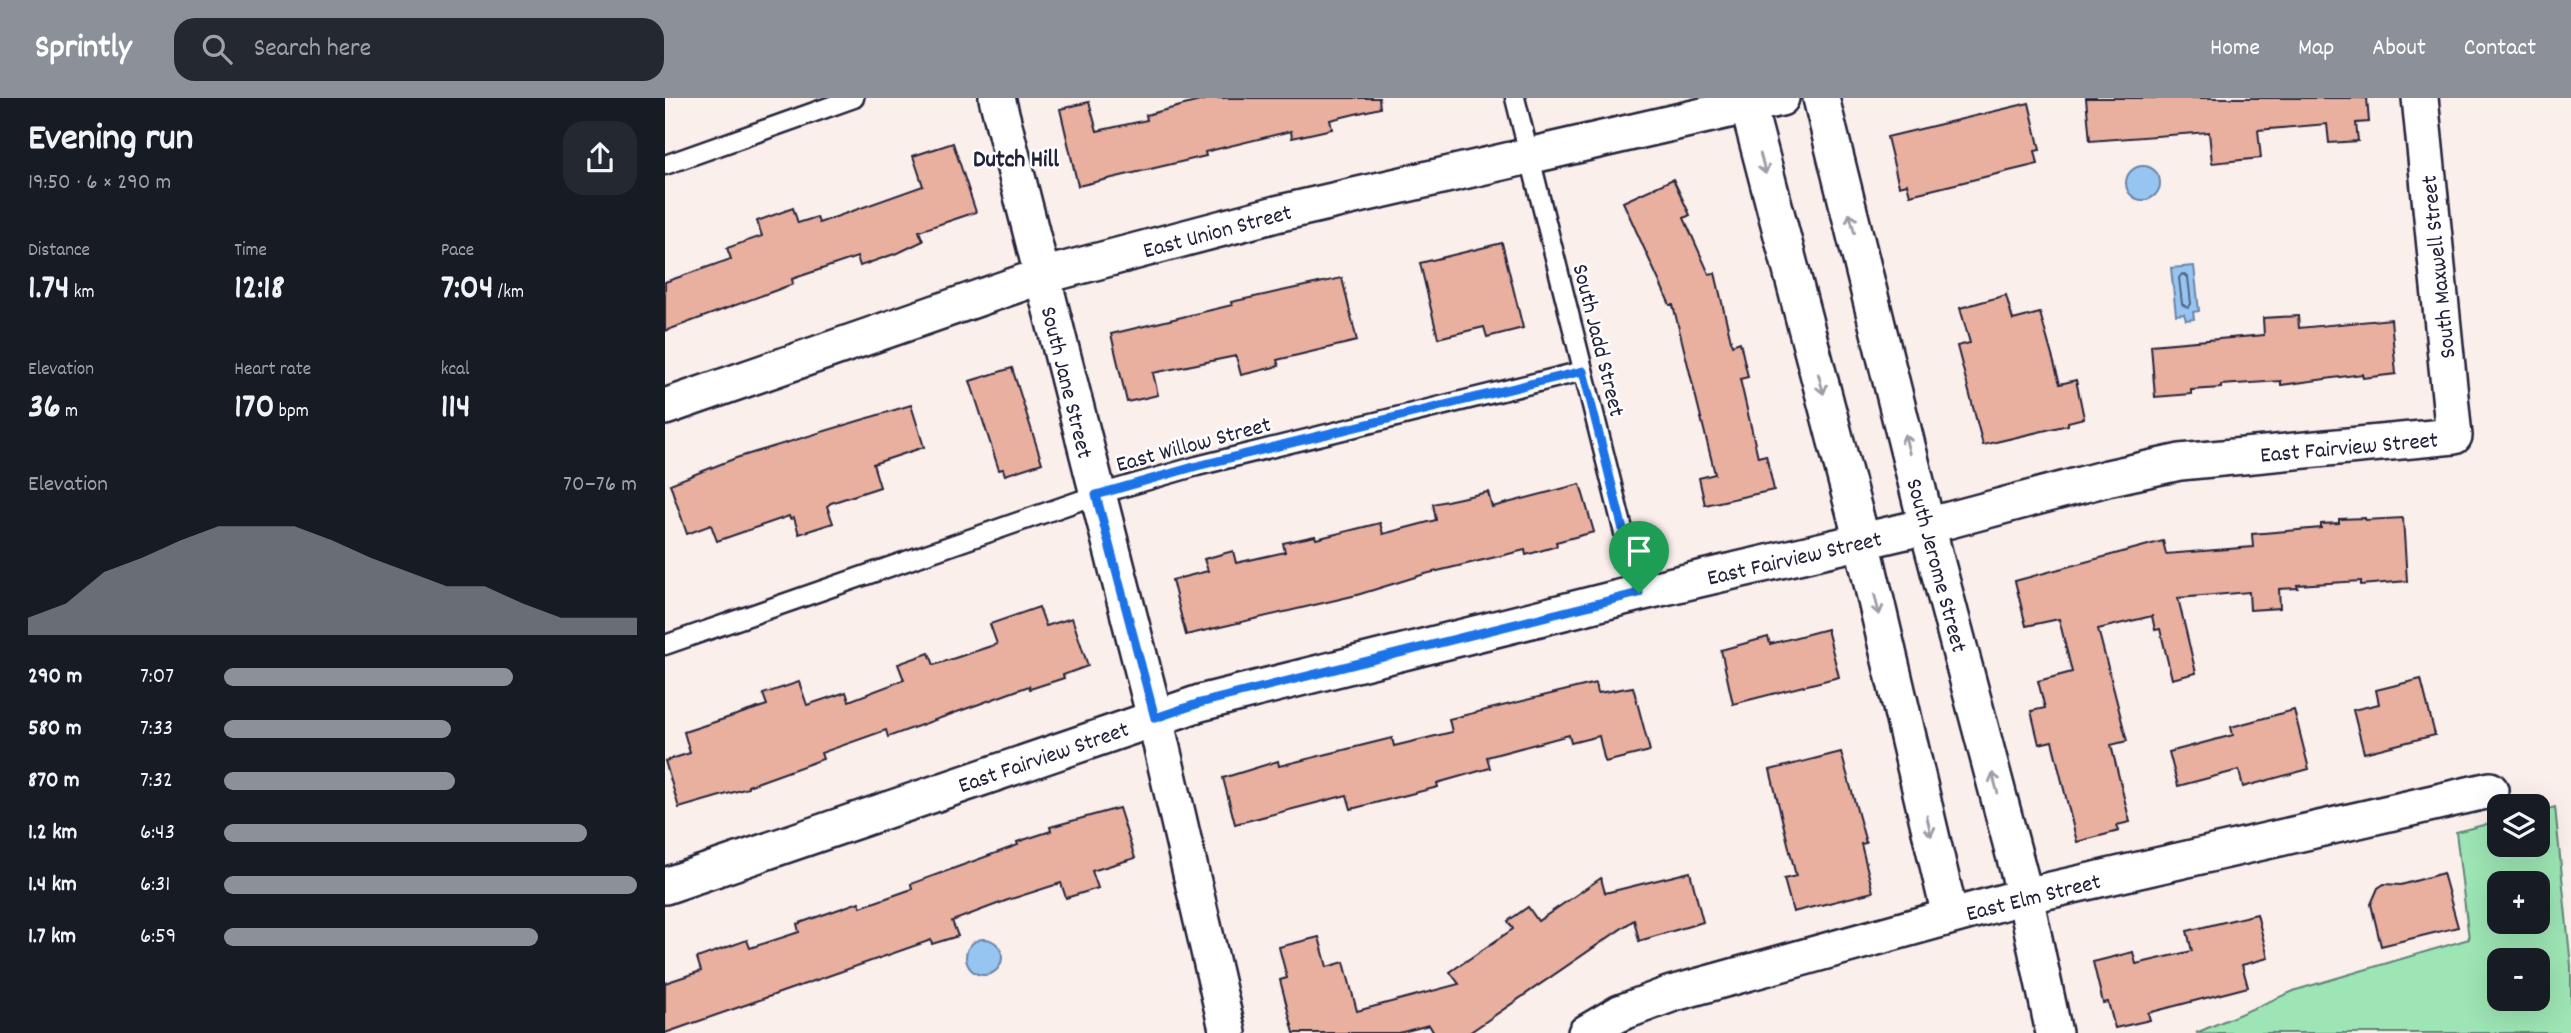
<!DOCTYPE html>
<meta charset="utf-8">
<style>
:root{--surface:#171b24;--page:#242831;--text:#f1f3f6;--muted:#9ea1a6;--accent:#8c9099}
body{margin:0;font-family:Dekko,sans-serif;background:var(--page);color:var(--text);height:100vh;display:flex;flex-direction:column;font-size:26px;white-space:nowrap}
*{box-sizing:border-box;margin:0}
p{font-size:23px;color:var(--muted)}
.icon{flex:none;width:38px;height:38px;fill:none;stroke:currentColor;stroke-width:2;stroke-linecap:round;stroke-linejoin:round}
.map{position:relative;flex:1;overflow:hidden}
.details{display:flex;flex-direction:column;background:var(--surface);width:665px}
.details>*{flex:none}
.fabs{position:absolute;left:1822px;top:696px;display:grid;gap:14px}
.fabs a{display:grid;place-items:center;width:63px;height:63px;border-radius:14px;background:var(--surface);box-shadow:0 7px 28px #0002;font-size:35px}
.pin{position:absolute;display:grid;place-items:center;width:60px;height:60px;color:#fff;margin:-72px -30px;border-radius:50% 50% 50% 0;rotate:-45deg;box-shadow:0 0 7px #0007}
.pin .icon{rotate:45deg}
.round{display:grid;place-items:center;flex:none;width:74px;height:74px;border-radius:21px;background:var(--page)}
.head{display:flex;align-items:center;justify-content:space-between;height:119px;padding:0 28px}
h1{font-size:38px;font-weight:700;line-height:52px}
.stats{display:grid;grid-template-columns:repeat(3,1fr);gap:10px;height:119px;padding:7px 28px}
.stats div{display:grid;align-content:center}
.stats b{font-size:35px;font-weight:700}
.stats small{font-size:19px;font-weight:400}
.stats p{font-size:19px}
.chart{height:196px;padding:14px 28px}
.chart p{display:flex;justify-content:space-between}
.chart svg{width:100%;height:126px;margin-top:7px;fill:var(--accent);opacity:.7}
ul{padding:0 28px;list-style:none;font-size:23px}
li{display:grid;grid-template-columns:112px 84px 1fr;align-items:center;height:52px}
li i{height:18px;border-radius:9px;background:var(--accent)}
header{display:flex;align-items:center;gap:42px;box-sizing:border-box;height:98px;padding:0 35px;background:var(--accent);color:#fff}
header strong{font-size:33px}
nav{display:flex;gap:38px;margin-inline-start:auto;font-size:24px}
.search{width:490px;height:63px;background:var(--page);display:flex;align-items:center;gap:18px;box-sizing:border-box;padding:0 24px;border-radius:21px;color:var(--muted);font-size:26px}
main{display:flex;flex:1;min-height:0}
.map>svg:first-child{display:block}
</style>
<header>
<strong>Sprintly</strong>
<div class="search"><svg class="icon" aria-label="search" viewBox="0 0 24 24"><circle cx="10" cy="10" r="6"/><path d="M15 15l6 6"/></svg>Search here</div>
<nav><a>Home</a><a>Map</a><a>About</a><a>Contact</a></nav>
</header>
<main>
<section class="details">
<div class="head"><div><h1>Evening run</h1><p>19:50 · 6 × 290 m</p></div><a class="round"><svg class="icon" aria-label="share" viewBox="0 0 24 24"><path d="M12 15V3M7 8l5-5 5 5M5 13v7h14v-7"/></svg></a></div>
<div class="stats">
<div><p>Distance</p><b>1.74<small> km</small></b></div>
<div><p>Time</p><b>12:18</b></div>
<div><p>Pace</p><b>7:04<small> /km</small></b></div>
</div>
<div class="stats">
<div><p>Elevation</p><b>36<small> m</small></b></div>
<div><p>Heart rate</p><b>170<small> bpm</small></b></div>
<div><p>kcal</p><b>114</b></div>
</div>
<div class="chart"><p><span>Elevation</span>70–76 m</p>
<svg viewBox="0 0 160 44" preserveAspectRatio="none"><path d="M0 44V38L10 33L20 22L30 17L40 11L50 6L60 6L70 6L80 11L90 17L100 22L110 27L120 27L130 33L140 38L150 38L160 38V44z"/></svg>
</div>
<ul>
<li><b>290 m</b>7:07<i style="width:70%"></i></li>
<li><b>580 m</b>7:33<i style="width:55%"></i></li>
<li><b>870 m</b>7:32<i style="width:56%"></i></li>
<li><b>1.2 km</b>6:43<i style="width:88%"></i></li>
<li><b>1.4 km</b>6:31<i style="width:100%"></i></li>
<li><b>1.7 km</b>6:59<i style="width:76%"></i></li>
</ul>
</section>
<div class="map">
<svg width="1906" height="935" viewBox="0 0 1906 935">
<rect width="100%" height="100%" fill="#fbefec"/>
<filter id="ink" filterUnits="userSpaceOnUse"><feTurbulence type="fractalNoise" baseFrequency=".0143" numOctaves="2"/><feDisplacementMap in="SourceGraphic" scale="14" xChannelSelector="R" yChannelSelector="G"/><feConvolveMatrix kernelMatrix="1 2 1 2 8 2 1 2 1" color-interpolation-filters="sRGB"/></filter>
<g filter="url(#ink)">
<!-- green -->
<path fill="#9de5b4" stroke="#608478" stroke-width="2" fill-rule="evenodd" d="M1890,709L1906,868V935H1531L1631,892L1804,841L1791,734L1834,723V747H1872L1873,714ZM1834,786H1872V824H1834ZM1834,863H1872V901H1834Z"/>
<!-- water -->
<g fill="#97c5f1" stroke="#6884a8" stroke-width="2">
<circle cx="1478" cy="85" r="17"/>
<polygon points="1529,168 1534,213 1528,214 1529,221 1521,222 1519,216 1511,217 1506,170"/>
<circle cx="319" cy="859" r="18"/>
</g>
<g fill="none" stroke-linecap="round" stroke-linejoin="round">
<!-- shore -->
<polygon stroke="#516384" stroke-width="2" points="1517,176 1523,179 1526,206 1523,210 1517,206 1514,180"/>
</g>
<!-- building -->
<g fill="#e9b0a0" stroke="#22223b" stroke-width="2">
<polygon points="546,0 714,0 715,10 665,22 667,31 627,40 626,33 540,54 541,58 413,88 395,11 424,4 432,33 482,22 481,17"/>
<polygon points="1421,0 1702,0 1704,24 1691,25 1693,43 1664,45 1662,26 1593,32 1596,60 1547,65 1544,34 1425,43"/>
<polygon points="1364,5 1375,52 1370,53 1373,66 1245,97 1242,86 1234,88 1222,39"/>
<polygon points="288,45 311,114 254,133 258,143 235,154 195,168 192,159 127,181 128,186 0,233 0,184 66,161 62,150 97,138 92,123 128,110 133,125 152,119 154,125 258,88 248,58"/>
<polygon points="1008,81 1025,117 1019,120 1044,176 1050,175 1067,247 1075,244 1083,279 1075,281 1093,359 1101,357 1109,392 1040,407 1034,380 1050,376 1008,207 1005,207 958,104"/>
<polygon points="837,145 858,230 822,239 819,229 773,240 755,165"/>
<polygon points="677,180 692,243 612,262 614,268 576,277 571,258 488,275 493,297 462,304 446,236 567,207 566,204"/>
<polygon points="1341,197 1348,222 1375,215 1395,286 1411,282 1419,320 1403,324 1403,327 1318,347 1292,248 1305,245 1295,210"/>
<polygon points="1633,218 1634,230 1726,221 1731,276 1698,280 1697,276 1616,287 1616,283 1556,287 1556,290 1526,292 1526,296 1490,299 1486,247 1599,237 1598,220"/>
<polygon points="347,270 377,365 340,377 338,371 334,372 305,283"/>
<polygon points="246,307 259,349 208,366 215,389 166,405 162,408 168,425 134,436 129,420 125,421 124,418 52,443 46,427 22,436 5,386 71,360"/>
<polygon points="915,386 929,434 891,444 892,448 861,457 860,452 760,476 692,497 521,537 507,482 543,473 539,461 568,453 571,465 620,454 618,445 650,438 651,441 715,425 718,436 771,422 768,406 823,394 827,409"/>
<polygon points="1700,420 1700,422 1738,420 1742,483 1696,487 1696,483 1632,487 1633,490 1614,491 1615,510 1585,512 1584,494 1513,500 1531,575 1507,581 1495,531 1490,532 1487,518 1433,531 1462,643 1446,647 1465,724 1452,727 1454,733 1412,744 1387,643 1374,646 1366,613 1380,610 1373,583 1407,574 1394,521 1361,528 1350,483 1498,443 1501,456 1588,449 1587,436 1656,430 1656,426 1674,425 1674,421"/>
<polygon points="374,509 381,528 407,520 423,568 398,577 399,580 365,591 364,588 223,639 221,632 156,655 158,661 83,688 83,690 14,710 0,663 25,655 19,634 102,607 98,596 134,584 142,607 181,594 184,603 239,582 233,566 264,555 269,567 332,546 325,526"/>
<polygon points="1162,531 1174,579 1068,606 1056,552 1103,539 1105,546"/>
<polygon points="1756,581 1770,637 1699,655 1688,612 1714,606 1711,592"/>
<polygon points="931,585 933,595 968,589 985,653 940,664 934,638 906,645 904,637 822,659 825,670 772,685 773,689 686,711 682,697 570,726 558,680 613,663 614,668 727,640 729,648 787,634 784,621"/>
<polygon points="1629,612 1644,671 1578,689 1574,672 1513,688 1504,654 1568,637 1566,629"/>
<polygon points="1176,654 1201,745 1196,746 1208,794 1128,814 1119,781 1131,778 1105,672"/>
<polygon points="454,710 470,760 427,773 433,790 401,800 396,785 343,802 287,823 293,838 267,846 266,842 0,935 0,885 36,873 32,860 82,842 85,850 134,834 132,826 194,804 196,809 247,791 246,786 353,747 352,744 386,733 385,729"/>
<polygon points="1025,774 1038,824 974,843 969,822 804,935 769,935 764,927 734,935 629,935 615,882 622,880 614,849 654,839 662,869 679,864 692,913 794,886 785,874 848,831 843,823 863,809 873,823 936,780 940,795"/>
<polygon points="1778,775 1793,829 1716,848 1706,806 1713,790 1719,786 1736,787"/>
<polygon points="1592,816 1603,860 1577,867 1583,889 1483,915 1485,922 1450,930 1443,904 1438,905 1428,864 1468,854 1471,866 1527,853 1522,833"/>
</g>
<g fill="none" stroke-linecap="round" stroke-linejoin="round">
<!-- lane casing -->
<g stroke="#22223b" stroke-width="23">
<g id="lane">
<polyline points="850,0 974,495"/>
<polyline points="0,67 189,0"/>
<polyline points="0,547 431,397 532,368 918,273"/>
</g>
</g>
<!-- street casing -->
<g stroke="#22223b" stroke-width="40">
<g id="street">
<polyline points="332,0 490,620 563,935"/>
<polyline points="1081,0 1197,443 1285,818"/>
<polyline points="1156,0 1262,428 1360,798 1389,935"/>
<polyline points="0,309 377,178 611,116 1116,0"/>
<polyline points="0,788 535,605 974,495 1262,428 1442,380 1515,364 1789,338 1755,0"/>
<polyline points="921,935 955,915 1006,896 1360,798 1825,692"/>
</g>
</g>
<!-- lane -->
<use href="#lane" stroke="#fff" stroke-width="18"/>
<!-- street -->
<use href="#street" stroke="#fff" stroke-width="35"/>
</g>
<!-- one-way arrows -->
<defs><path id="oneway-shaft" d="M-6 0H5M1.5-3L5.5 0L1.5 3" fill="none" stroke-width="1.6" stroke-linecap="round" stroke-linejoin="round" transform="scale(1.75)"/></defs>
<g stroke="#9c9ca7">
<use href="#oneway-shaft" transform="translate(1098 66) rotate(75)"/>
<use href="#oneway-shaft" transform="translate(1187 125) rotate(-104)"/>
<use href="#oneway-shaft" transform="translate(1156 286) rotate(75)"/>
<use href="#oneway-shaft" transform="translate(1242 346) rotate(-104)"/>
<use href="#oneway-shaft" transform="translate(1212 507) rotate(77)"/>
<use href="#oneway-shaft" transform="translate(1330 685) rotate(-105)"/>
<use href="#oneway-shaft" transform="translate(1264 728) rotate(77)"/>
</g>
</g>
<g fill="none" stroke-linecap="round" stroke-linejoin="round" filter="url(#ink)">
<!-- route casing -->
<g stroke="#fff" stroke-width="14">
<polygon id="route" points="918,273 974,495 535,605 490,620 431,397 532,368"/>
</g>
<!-- route -->
<use href="#route" stroke="#1a73e8" stroke-width="9"/>
</g>
<g text-anchor="middle" stroke-width="5" stroke-linejoin="round" paint-order="stroke">
<!-- street labels -->
<g font-size="23" fill="#22223b" stroke="#fff">
<text transform="translate(552 132) rotate(-15)" y="8">East Union Street</text>
<text transform="translate(1772 169) rotate(-96)" y="8">South Maxwell Street</text>
<text transform="translate(935 242) rotate(76)" y="8">South Jadd Street</text>
<text transform="translate(403 284) rotate(76)" y="8">South Jane Street</text>
<text transform="translate(528 345) rotate(-15)" y="8">East Willow Street</text>
<text transform="translate(1684 348) rotate(-5)" y="8">East Fairview Street</text>
<text transform="translate(1129 459) rotate(-13)" y="8">East Fairview Street</text>
<text transform="translate(1273 467) rotate(75)" y="8">South Jerome Street</text>
<text transform="translate(378 658) rotate(-19)" y="8">East Fairview Street</text>
<text transform="translate(1368 798) rotate(-14)" y="8">East Elm Street</text>
</g>
<!-- neighbourhood labels -->
<g font-size="24" font-weight="bold" fill="#22223b" stroke="#fff">
<text x="351" y="68">Dutch Hill</text>
</g>
</g>
</svg>
<div class="fabs">
<a><svg class="icon" aria-label="layers" viewBox="0 0 24 24"><path d="M12 4l9 5-9 5-9-5zM3 14l9 5 9-5"/></svg></a>
<a>+</a>
<a>−</a>
</div>
<div class="pin" style="left:974px;top:495px;background:#1e9e55"><svg class="icon" aria-label="arrive" viewBox="0 0 24 24"><path d="M6 21V4h12l-3 4 3 4H6"/></svg></div>
</div>
</main>
